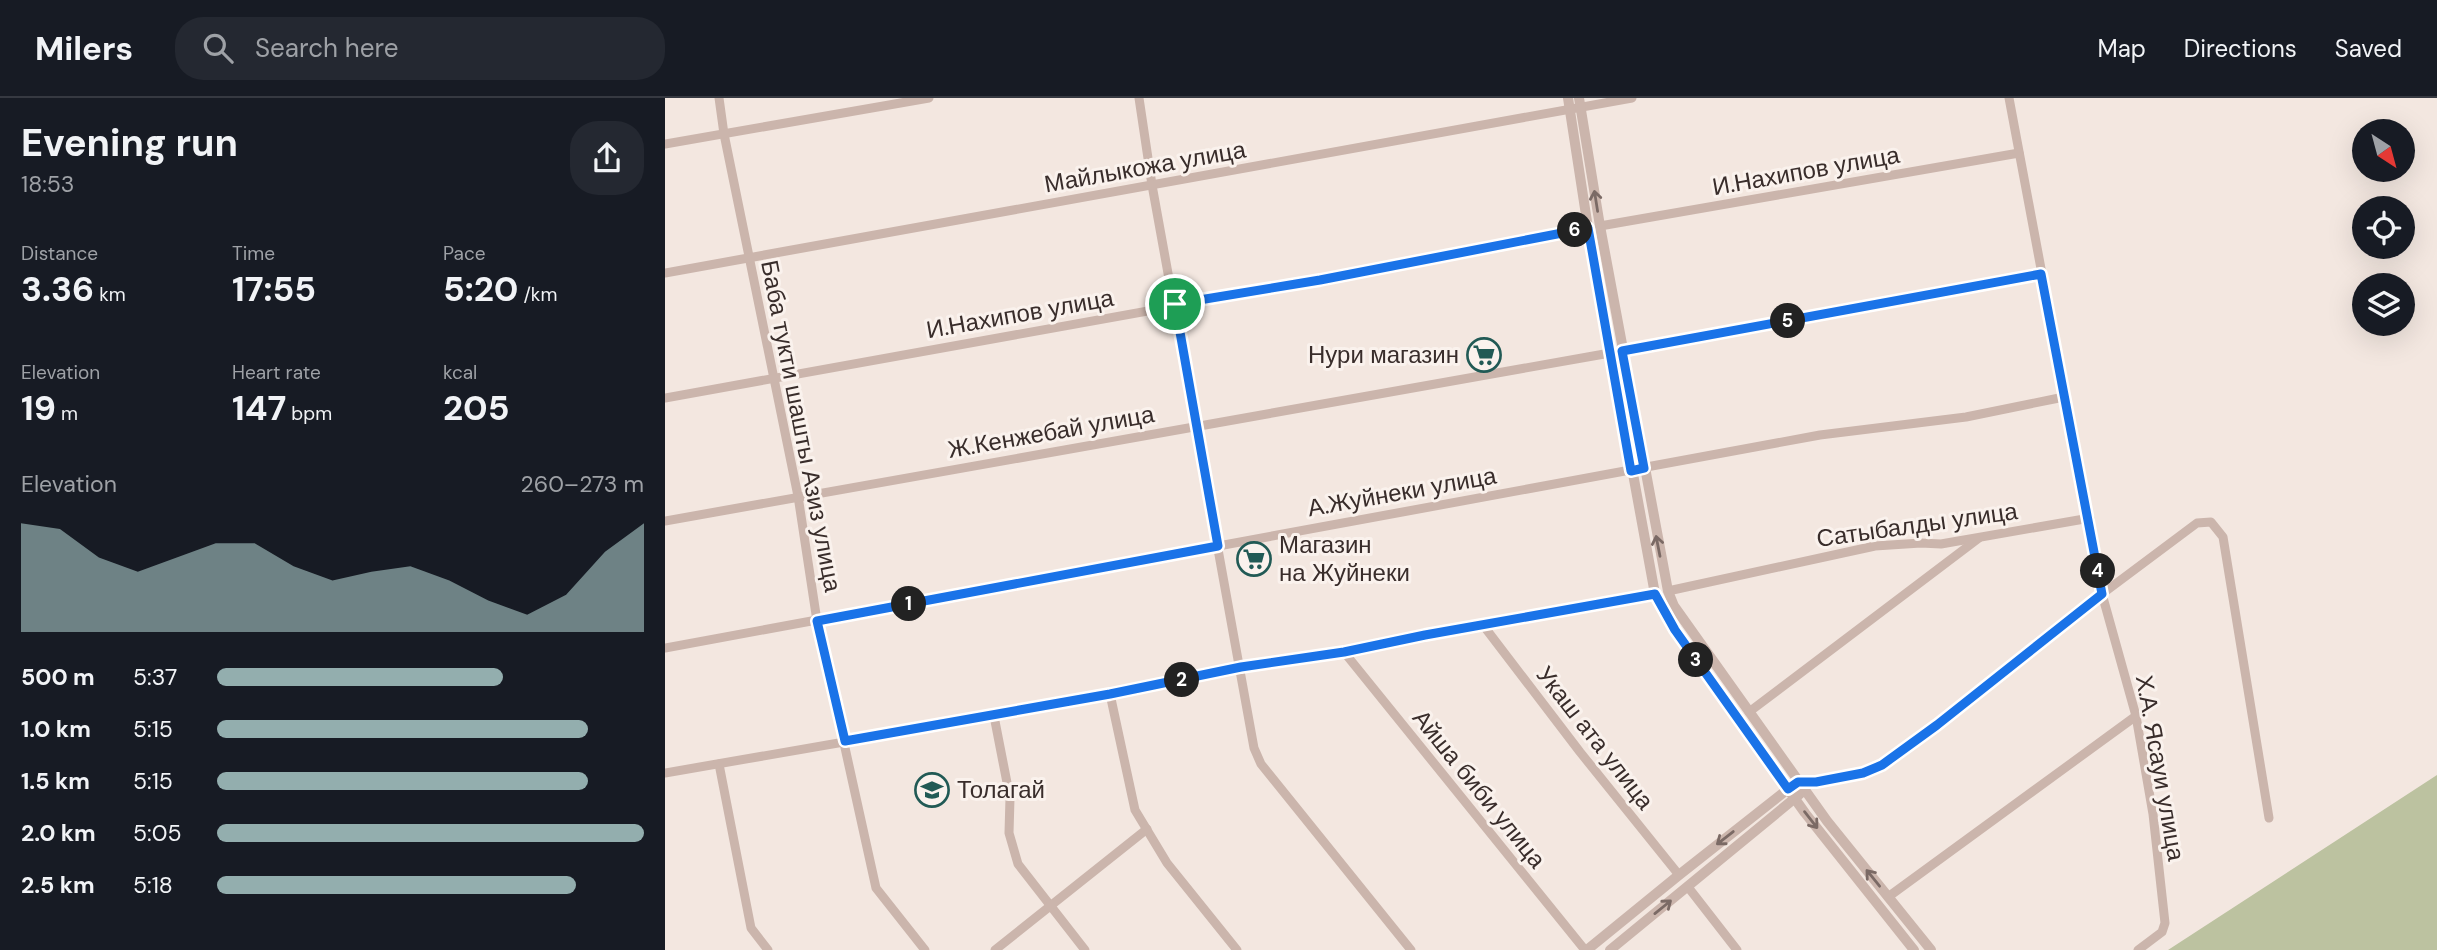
<!DOCTYPE html>
<meta charset="utf-8">
<style>
:root{--surface:#171b24;--page:#242831;--text:#f1f3f6;--muted:#9ea1a6;--line:#363941;--accent:#93aeae}
body{margin:0;font-family:"DM Sans",sans-serif;background:var(--page);color:var(--text);height:100vh;display:flex;flex-direction:column;font-size:26px;white-space:nowrap}
*{box-sizing:border-box;margin:0}
p{font-size:23px;color:var(--muted)}
.icon{flex:none;width:38px;height:38px;fill:none;stroke:currentColor;stroke-width:2;stroke-linecap:round;stroke-linejoin:round}
.map{position:relative;flex:1;overflow:hidden}
.panel{display:flex;flex-direction:column;background:var(--surface);width:665px}
.panel>*{flex:none}
.needle{width:46px;rotate:144deg}
.buttons{position:absolute;left:1687px;top:21px;display:grid;gap:14px}
.buttons a{display:grid;place-items:center;width:63px;height:63px;border-radius:50%;background:var(--surface);box-shadow:0 7px 28px #0002;font-size:35px}
.pin{position:absolute;display:grid;place-items:center;width:60px;height:60px;color:#fff;margin:-30px;border:4px solid #fff;border-radius:50%;box-shadow:0 2px 7px #0007}
.km{position:absolute;width:35px;height:35px;margin:-18px;border-radius:50%;background:#222;color:#fff;font-size:19px;line-height:35px;text-align:center}
.round{display:grid;place-items:center;flex:none;width:74px;height:74px;border-radius:28px;background:var(--page)}
.head{display:flex;align-items:center;justify-content:space-between;height:119px;padding:0 21px}
h1{font-size:38px;font-weight:700;line-height:52px}
.stats{display:grid;grid-template-columns:repeat(3,1fr);gap:10px;height:119px;padding:7px 21px}
.stats div{display:grid;align-content:center}
.stats b{font-size:35px;font-weight:700}
.stats small{font-size:19px;font-weight:400}
.stats p{font-size:19px}
.chart{height:196px;padding:14px 21px}
.chart p{display:flex;justify-content:space-between}
.chart svg{width:100%;height:126px;margin-top:7px;fill:var(--accent);opacity:.7}
ul{padding:0 21px;list-style:none;font-size:23px}
li{display:grid;grid-template-columns:112px 84px 1fr;align-items:center;height:52px}
li i{height:18px;border-radius:9px;background:var(--accent)}
header{display:flex;align-items:center;gap:42px;box-sizing:border-box;height:98px;padding:0 35px;background:var(--surface);border-bottom:2px solid var(--line)}
header strong{font-size:33px}
nav{display:flex;gap:38px;margin-inline-start:auto;font-size:24px}
.search{width:490px;height:63px;background:var(--page);display:flex;align-items:center;gap:18px;box-sizing:border-box;padding:0 24px;border-radius:28px;color:var(--muted);font-size:26px}
main{display:flex;flex:1;min-height:0}
.map>svg:first-child{display:block}
</style>
<header>
<strong>Milers</strong>
<div class="search"><svg class="icon" aria-label="search" viewBox="0 0 24 24"><circle cx="10" cy="10" r="6"/><path d="M15 15l6 6"/></svg>Search here</div>
<nav><a>Map</a><a>Directions</a><a>Saved</a></nav>
</header>
<main>
<section class="panel">
<div class="head"><div><h1>Evening run</h1><p>18:53</p></div><a class="round"><svg class="icon" aria-label="share" viewBox="0 0 24 24"><path d="M12 15V3M7 8l5-5 5 5M5 13v7h14v-7"/></svg></a></div>
<div class="stats">
<div><p>Distance</p><b>3.36<small> km</small></b></div>
<div><p>Time</p><b>17:55</b></div>
<div><p>Pace</p><b>5:20<small> /km</small></b></div>
</div>
<div class="stats">
<div><p>Elevation</p><b>19<small> m</small></b></div>
<div><p>Heart rate</p><b>147<small> bpm</small></b></div>
<div><p>kcal</p><b>205</b></div>
</div>
<div class="chart"><p><span>Elevation</span>260–273 m</p>
<svg viewBox="0 0 160 44" preserveAspectRatio="none"><path d="M0 44V6L10 8L20 18L30 23L40 18L50 13L60 13L70 21L80 26L90 23L100 21L110 26L120 33L130 38L140 31L150 16L160 6V44z"/></svg>
</div>
<ul>
<li><b>500 m</b>5:37<i style="width:67%"></i></li>
<li><b>1.0 km</b>5:15<i style="width:87%"></i></li>
<li><b>1.5 km</b>5:15<i style="width:87%"></i></li>
<li><b>2.0 km</b>5:05<i style="width:100%"></i></li>
<li><b>2.5 km</b>5:18<i style="width:84%"></i></li>
</ul>
</section>
<div class="map">
<svg width="1772" height="852" viewBox="0 0 1772 852">
<rect width="100%" height="100%" fill="#f3e7e0"/>
<!-- green -->
<polygon fill="#bcc2a0" points="1772,676 1772,852 1503,852 1772,677"/>
<g fill="none" stroke-linecap="round" stroke-linejoin="round">
<!-- minor -->
<g stroke="#cbb5ac" stroke-width="9">
<polyline points="54,0 59,36 133,398 152,523 211,790 260,852"/>
<polyline points="474,0 487,87 589,650 596,666 746,852"/>
<polyline points="1344,0 1437,496 1532,425 1546,424 1558,439 1604,720"/>
<polyline points="0,46 264,0"/>
<polyline points="935,128 1354,55"/>
<polyline points="0,175 967,0"/>
<polyline points="957,253 1376,176"/>
<polyline points="0,300 655,182 923,130"/>
<polyline points="0,423 945,255"/>
<polyline points="1003,493 1210,448 1256,445 1276,446 1425,420"/>
<polyline points="818,527 915,654 1014,777"/>
<polyline points="0,550 1155,337 1301,319 1399,299"/>
<polyline points="679,554 920,852"/>
<polyline points="445,596 470,712 502,765 572,852"/>
<polyline points="1084,614 1314,440"/>
<polyline points="329,618 345,700 344,735 353,766 420,852"/>
<polyline points="54,666 86,830 103,852"/>
<polyline points="0,675 329,618 576,569 679,554 760,537 990,496"/>
<polyline points="1133,684 1151,684 1198,675 1217,667 1272,627 1437,496 1471,618 1488,716 1500,825 1497,834 1473,852"/>
<polyline points="1023,789 1072,852"/>
<polyline points="1223,799 1471,618"/>
<polyline points="330,852 482,731"/>
</g>
<!-- tertiary -->
<g stroke="#cbb5ac" stroke-width="10">
<polyline points="903,0 923,130 990,496 1010,532 1140,715 1249,852"/>
<polyline points="914,0 935,128 1003,493 1009,508 1162,723 1266,852"/>
<polyline points="922,852 1014,777 1128,687"/>
<polyline points="945,852 1135,696"/>
</g>
</g>
<!-- one-way arrows -->
<defs><path id="oneway-shaft" d="M-6 0H5M1.5-3L5.5 0L1.5 3" fill="none" stroke-width="1.6" stroke-linecap="round" stroke-linejoin="round" transform="scale(1.75)"/></defs>
<g stroke="#7b6a65">
<use href="#oneway-shaft" transform="translate(931 103) rotate(-99)"/>
<use href="#oneway-shaft" transform="translate(993 448) rotate(-101)"/>
<use href="#oneway-shaft" transform="translate(1146 722) rotate(52)"/>
<use href="#oneway-shaft" transform="translate(1060 740) rotate(142)"/>
<use href="#oneway-shaft" transform="translate(1208 780) rotate(-129)"/>
<use href="#oneway-shaft" transform="translate(998 809) rotate(-39)"/>
</g>
<g fill="none" stroke-linecap="round" stroke-linejoin="round">
<!-- route casing -->
<g stroke="#fff" stroke-width="14">
<polygon id="route" points="923,130 966,373 979,370 957,253 1376,176 1437,496 1272,627 1217,667 1198,675 1151,684 1133,684 1123,691 1010,532 990,496 760,537 679,554 576,569 445,596 180,643 152,523 553,448 510,206 655,182"/>
</g>
<!-- route -->
<use href="#route" stroke="#1a73e8" stroke-width="9"/>
</g>
<!-- icons -->
<defs>
<g id="supermarket-ring" transform="scale(1.75)"><circle r="9.5" fill="#faf2ed" stroke="#215a55" stroke-width="1.5"/><path d="M-6-5.5h2.5l.6 2H6L4.5 2H-2.5L-4.4-4H-6ZM-1.5 3.2a1.3 1.3 0 1 0 .1 0ZM3 3.2a1.3 1.3 0 1 0 .1 0Z" fill="#215a55"/></g>
<g id="school-ring" transform="scale(1.75)"><circle r="9.5" fill="#faf2ed" stroke="#215a55" stroke-width="1.5"/><path d="M0-5L7-2L0 1L-7-2ZM-4 1L0 2.5L4 1V4Q0 6-4 4Z" fill="#215a55"/></g>
</defs>
<g fill-rule="evenodd">
<use href="#supermarket-ring" x="819" y="257"/>
<use href="#supermarket-ring" x="589" y="461"/>
<use href="#school-ring" x="267" y="692"/>
</g>
<g text-anchor="middle" stroke-width="6" stroke-linejoin="round" paint-order="stroke">
<!-- street labels -->
<g font-size="24" fill="#392d2b" stroke="#faf2ed">
<text transform="translate(480 69) rotate(-10)" y="8">Майлыкожа улица</text>
<text transform="translate(1141 73) rotate(-10)" y="8">И.Нахипов улица</text>
<text transform="translate(355 216) rotate(-10)" y="8">И.Нахипов улица</text>
<text transform="translate(136 328) rotate(79)" y="8">Баба тукти шашты Азиз улица</text>
<text transform="translate(386 334) rotate(-10)" y="8">Ж.Кенжебай улица</text>
<text transform="translate(737 394) rotate(-10)" y="8">А.Жуйнеки улица</text>
<text transform="translate(1252 427) rotate(-8)" y="8">Сатыбалды улица</text>
<text transform="translate(930 640) rotate(52)" y="8">Укаш ата улица</text>
<text transform="translate(1495 670) rotate(80)" y="8">Х.А. Ясауи улица</text>
<text transform="translate(814 691) rotate(51)" y="8">Айша биби улица</text>
</g>
<!-- poi labels -->
<g font-size="24" fill="#392d2b" stroke="#faf2ed" text-anchor="start">
<text x="794" y="265" text-anchor="end">Нури магазин</text>
<text x="614" y="455">Магазин<tspan x="614" dy="28">на Жуйнеки</tspan></text>
<text x="292" y="700">Толагай</text>
</g>
</g>
</svg>
<div class="buttons">
<a><svg class="needle" viewBox="-14 -14 28 28"><path d="M0-13l5 13h-10z" fill="#e53935"/><path d="M0 13l5-13h-10z" fill="#9ea1a6"/></svg></a>
<a><svg class="icon" aria-label="locate" viewBox="0 0 24 24"><circle cx="12" cy="12" r="6"/><path d="M12 2v4M12 18v4M2 12h4M18 12h4"/></svg></a>
<a><svg class="icon" aria-label="layers" viewBox="0 0 24 24"><path d="M12 4l9 5-9 5-9-5zM3 14l9 5 9-5"/></svg></a>
</div>
<div class="pin" style="left:510px;top:206px;background:#1e9e55"><svg class="icon" aria-label="arrive" viewBox="0 0 24 24"><path d="M6 21V4h12l-3 4 3 4H6"/></svg></div>
<b class="km" style="left:244px;top:506px">1</b>
<b class="km" style="left:517px;top:582px">2</b>
<b class="km" style="left:1031px;top:562px">3</b>
<b class="km" style="left:1433px;top:473px">4</b>
<b class="km" style="left:1123px;top:223px">5</b>
<b class="km" style="left:910px;top:132px">6</b>
</div>
</main>
